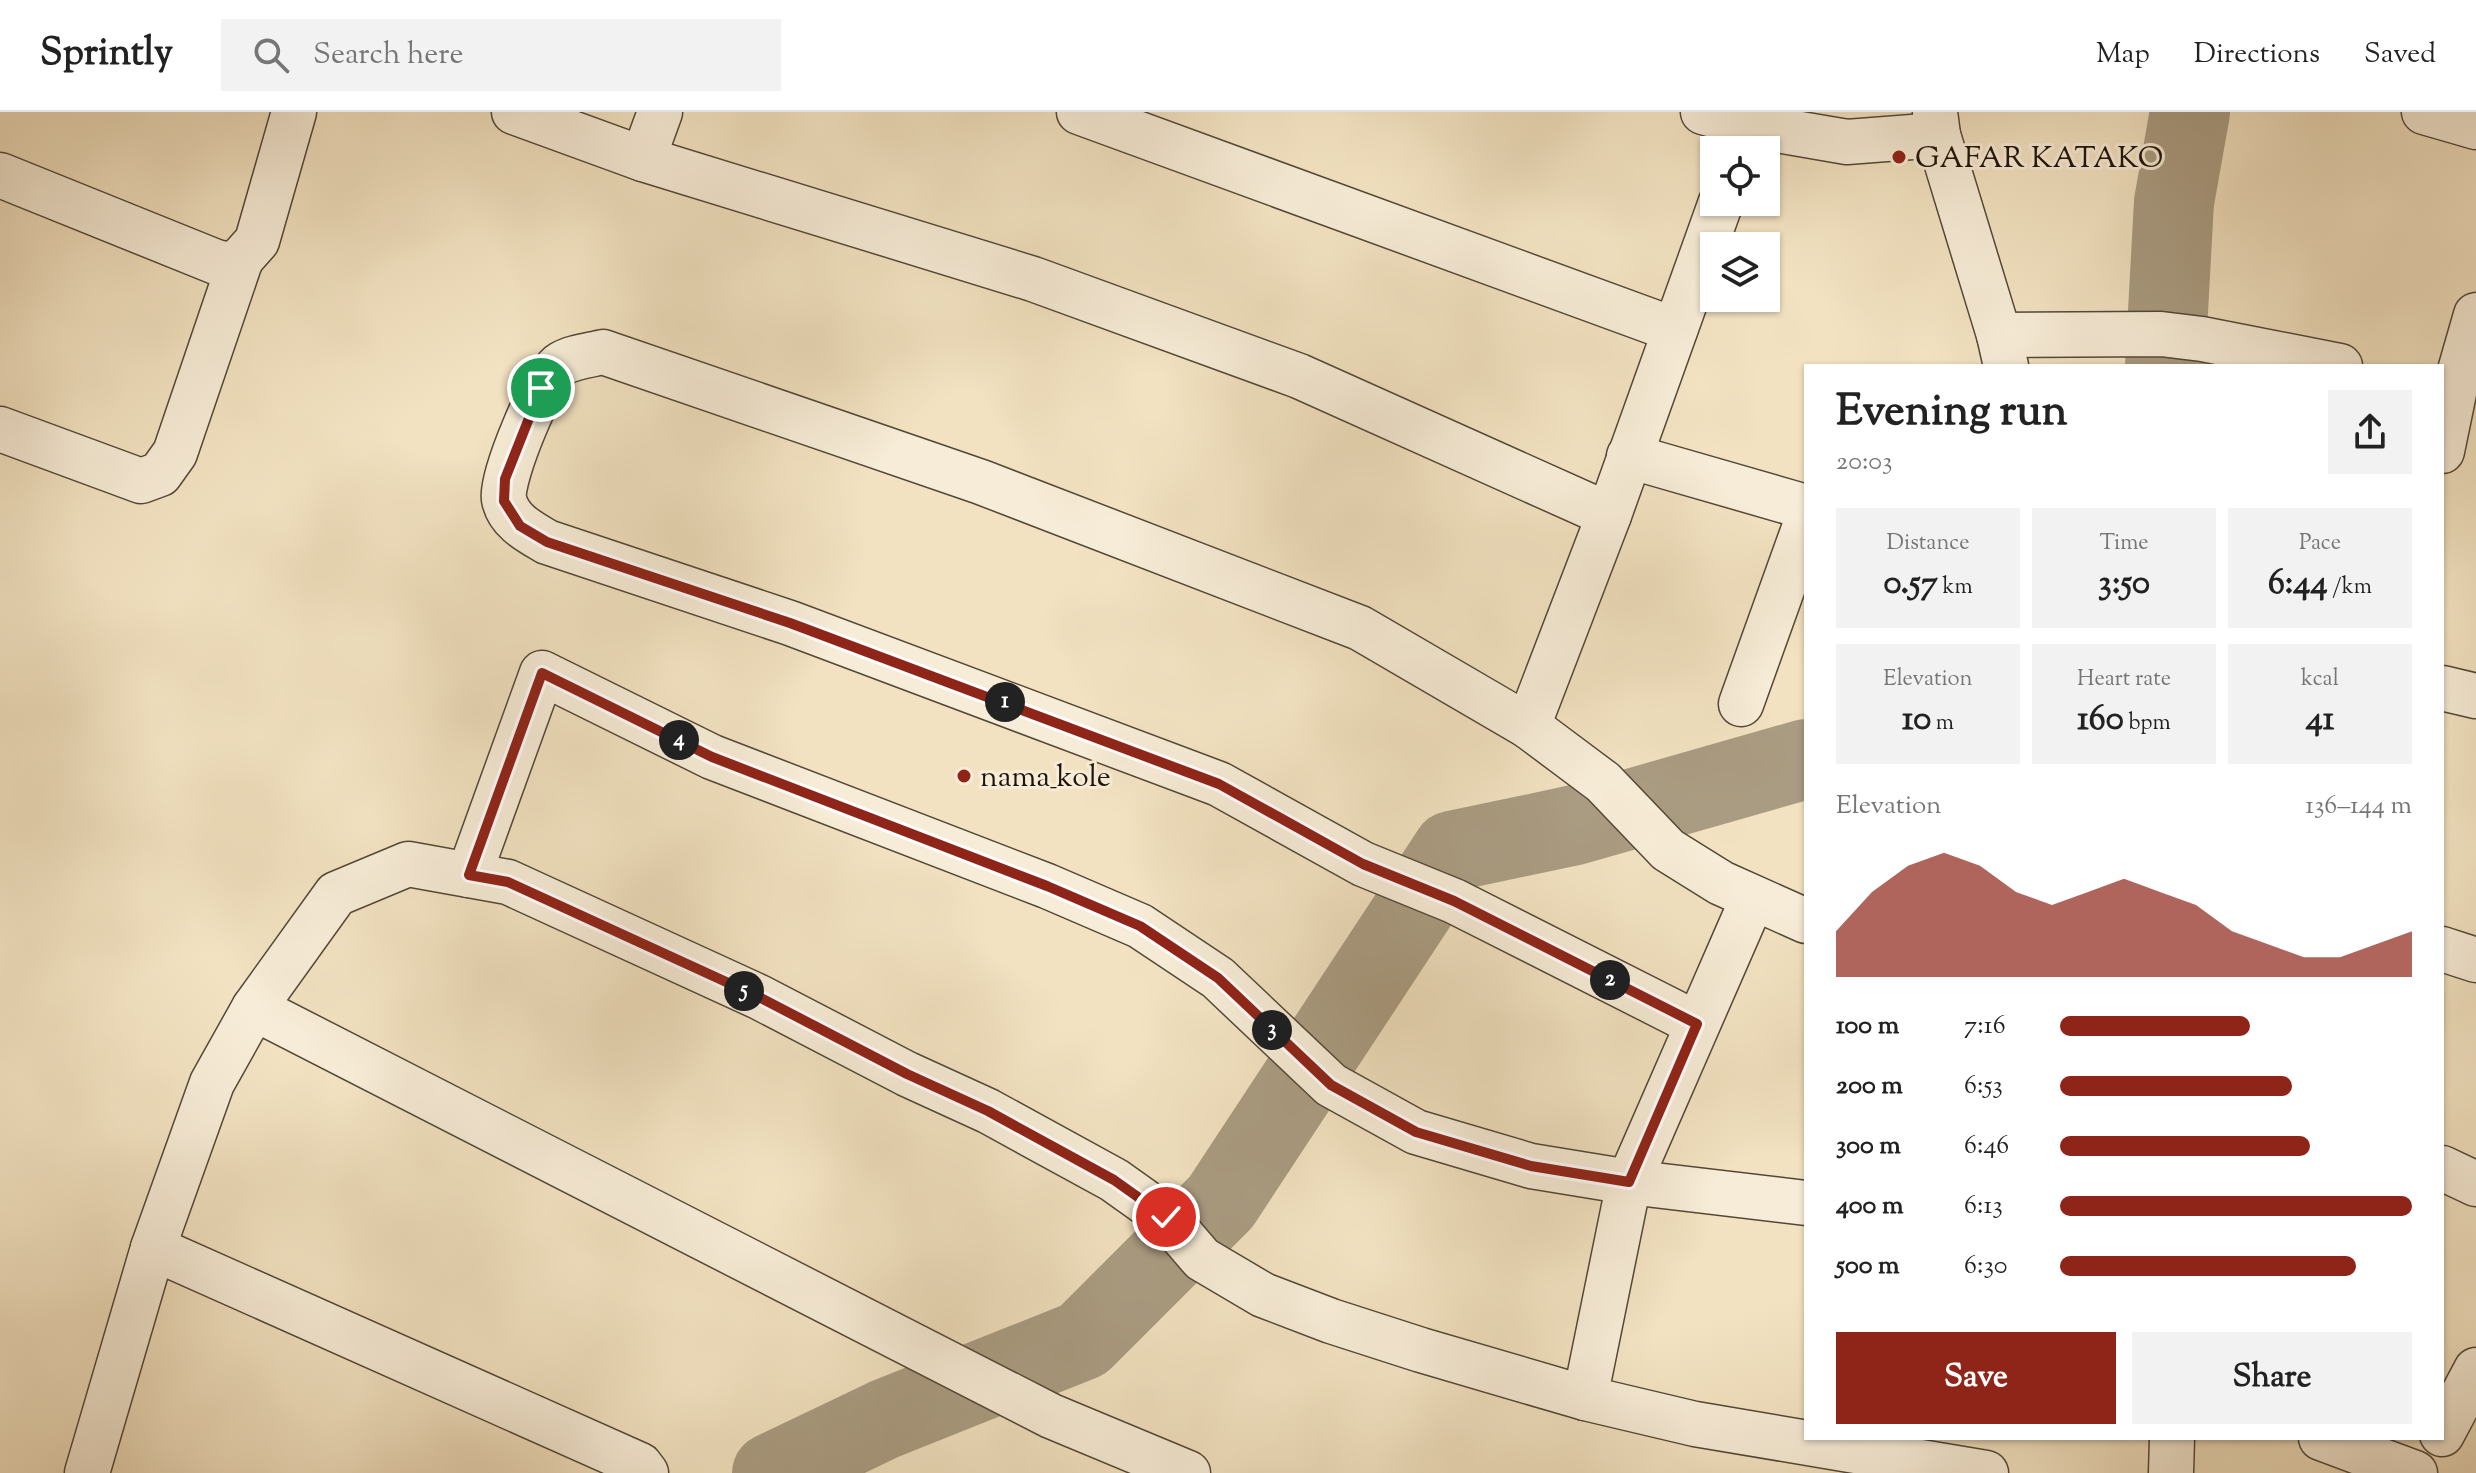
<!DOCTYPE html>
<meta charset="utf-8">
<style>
:root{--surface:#fff;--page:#f2f2f2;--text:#222;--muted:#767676;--line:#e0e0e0;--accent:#8f2418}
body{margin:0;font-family:"Sorts Mill Goudy",serif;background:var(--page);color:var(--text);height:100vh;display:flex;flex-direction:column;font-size:30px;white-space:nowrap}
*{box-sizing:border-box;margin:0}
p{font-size:26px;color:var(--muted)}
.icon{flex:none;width:44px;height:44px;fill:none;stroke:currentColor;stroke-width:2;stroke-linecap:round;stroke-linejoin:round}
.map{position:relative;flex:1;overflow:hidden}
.details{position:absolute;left:1804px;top:252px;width:640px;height:1076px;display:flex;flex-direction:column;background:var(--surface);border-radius:0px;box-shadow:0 2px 6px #0004}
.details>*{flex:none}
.fabs{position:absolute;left:1700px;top:24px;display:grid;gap:16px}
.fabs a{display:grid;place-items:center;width:80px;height:80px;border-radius:0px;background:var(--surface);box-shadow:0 2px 6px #0004;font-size:40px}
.pin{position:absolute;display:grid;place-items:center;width:68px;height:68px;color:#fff;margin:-34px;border:4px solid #fff;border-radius:50%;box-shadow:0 2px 8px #0007}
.km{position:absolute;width:40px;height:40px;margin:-20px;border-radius:50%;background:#222;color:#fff;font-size:22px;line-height:40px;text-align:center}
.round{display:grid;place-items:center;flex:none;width:84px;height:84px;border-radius:0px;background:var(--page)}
.headline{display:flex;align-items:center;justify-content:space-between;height:136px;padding:0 32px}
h1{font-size:44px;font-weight:700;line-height:60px}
.figures{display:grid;grid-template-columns:repeat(3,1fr);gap:12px;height:136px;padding:8px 32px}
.figures div{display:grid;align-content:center;border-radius:0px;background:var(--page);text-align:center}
.figures b{font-size:34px;font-weight:700}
.figures small{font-size:22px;font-weight:400}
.figures p{font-size:22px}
.chart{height:224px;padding:16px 32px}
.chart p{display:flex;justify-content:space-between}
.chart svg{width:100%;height:144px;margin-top:8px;fill:var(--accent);opacity:.7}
.button{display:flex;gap:16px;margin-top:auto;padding:16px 32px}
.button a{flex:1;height:92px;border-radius:0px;background:var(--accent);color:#fff;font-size:32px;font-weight:700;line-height:92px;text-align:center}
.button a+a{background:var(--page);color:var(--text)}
ul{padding:0 32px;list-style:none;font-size:26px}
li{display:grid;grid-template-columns:128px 96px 1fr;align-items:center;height:60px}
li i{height:20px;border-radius:10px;background:var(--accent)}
header{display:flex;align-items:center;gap:48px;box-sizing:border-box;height:112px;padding:0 40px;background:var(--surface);border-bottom:2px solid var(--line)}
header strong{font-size:38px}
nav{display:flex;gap:44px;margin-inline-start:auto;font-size:28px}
.search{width:560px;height:72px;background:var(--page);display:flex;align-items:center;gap:20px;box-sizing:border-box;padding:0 28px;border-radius:0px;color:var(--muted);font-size:30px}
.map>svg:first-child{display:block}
</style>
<header>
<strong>Sprintly</strong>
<div class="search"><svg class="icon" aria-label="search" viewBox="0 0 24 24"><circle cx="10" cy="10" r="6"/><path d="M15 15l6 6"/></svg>Search here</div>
<nav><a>Map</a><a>Directions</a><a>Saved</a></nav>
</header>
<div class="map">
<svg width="2476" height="1361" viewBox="0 0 2476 1361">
<rect width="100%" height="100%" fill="#f2e2c1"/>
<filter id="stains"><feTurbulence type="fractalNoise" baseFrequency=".0025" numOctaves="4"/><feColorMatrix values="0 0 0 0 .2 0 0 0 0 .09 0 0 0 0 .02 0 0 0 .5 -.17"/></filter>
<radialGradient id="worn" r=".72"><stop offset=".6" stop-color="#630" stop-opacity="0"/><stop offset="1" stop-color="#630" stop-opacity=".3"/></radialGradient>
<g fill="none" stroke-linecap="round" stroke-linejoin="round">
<!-- river -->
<g stroke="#aa9c82" stroke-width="80">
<polyline points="2165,254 2174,90 2190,0"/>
<polyline points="772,1361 885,1307 1083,1228 1221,1090 1452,739 1575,713 1806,647"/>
</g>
<!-- minor casing -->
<g stroke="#534837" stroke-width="47">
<g id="minor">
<polyline points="514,0 643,47 1033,167 1299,264 1609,403"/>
<polyline points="1079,0 1675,218"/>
<polyline points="1703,0 1748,13 1847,30 1938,23"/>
<polyline points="1935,0 1938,23 1999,223 2006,254"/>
<polyline points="2424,0 2476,15"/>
<polyline points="643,47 660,0"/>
<polyline points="0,63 216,150 229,153 241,147 257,129 294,0"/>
<polyline points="1999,223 2161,222 2202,227 2340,254"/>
<polyline points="0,317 141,369 160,362 175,341 241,147"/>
<polyline points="2442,339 2455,276 2476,203"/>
<polyline points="1629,344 1806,395"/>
<polyline points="2442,576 2476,584"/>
<polyline points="1741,592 1806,411"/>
<polyline points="1528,614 1609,403 1721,90"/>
<polyline points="469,763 542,561 712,645 1047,774 1140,814 1218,866 1331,973 1416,1020 1531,1054 1629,1070 1806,1091"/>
<polyline points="2442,837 2476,848"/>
<polyline points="254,896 1051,1304 1188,1361"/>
<path d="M1697,912L1454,789L1363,752L1219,672L790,511L547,430C530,420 508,409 504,387C500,367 543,262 561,252C572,245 591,243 603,240L981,370L1360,516L1528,614L1603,670L1668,738L1721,771L1806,809"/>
<polyline points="2442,1056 2476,1072"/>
<polyline points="153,1136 640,1353 646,1361"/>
<polyline points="1585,1286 1629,1070 1753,786"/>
<polyline points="2442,1322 2476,1258"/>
<polyline points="2321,1326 2415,1361"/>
<polyline points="87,1361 153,1136 212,971 254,896 336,782 408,752 508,770 759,885 907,962 988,999 1114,1068 1166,1105 1202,1147 1263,1183 1331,1209 1421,1238 1585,1286 1695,1312 1986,1361"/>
<polyline points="2171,1361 2172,1326"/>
</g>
</g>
<!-- minor -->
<use href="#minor" stroke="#f7ecd7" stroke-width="44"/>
</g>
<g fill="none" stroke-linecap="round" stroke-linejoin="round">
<!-- route casing -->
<g stroke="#fff" stroke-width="16">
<polyline id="route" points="541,276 505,367 504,389 520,414 547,430 790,511 1219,672 1363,752 1454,789 1697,912 1629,1070 1531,1054 1416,1020 1331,973 1218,866 1140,814 1047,774 712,645 542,561 469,763 508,770 759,885 907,962 988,999 1114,1068 1166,1105"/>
</g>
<!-- route -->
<use href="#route" stroke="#8f2418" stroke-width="10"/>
</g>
<!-- markers -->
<g fill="#8f2418" stroke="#f7ecd7" stroke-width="3">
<circle cx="1899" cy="45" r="8"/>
<circle cx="964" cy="664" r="8"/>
</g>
<g text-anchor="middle" stroke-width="6" stroke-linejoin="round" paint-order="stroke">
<!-- poi labels -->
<g font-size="30" fill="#1e1409" stroke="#f7ecd7" text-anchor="start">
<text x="1915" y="55">GAFAR KATAKO</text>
<text x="980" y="674">nama_kole</text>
</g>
</g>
<rect width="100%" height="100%" filter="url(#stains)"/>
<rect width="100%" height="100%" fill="url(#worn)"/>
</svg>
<div class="fabs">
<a><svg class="icon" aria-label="locate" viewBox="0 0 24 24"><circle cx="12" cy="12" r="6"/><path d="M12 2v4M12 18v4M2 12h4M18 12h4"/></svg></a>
<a><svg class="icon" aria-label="layers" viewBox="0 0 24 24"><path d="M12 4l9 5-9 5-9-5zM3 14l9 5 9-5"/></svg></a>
</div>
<div class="pin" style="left:541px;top:276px;background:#1e9e55"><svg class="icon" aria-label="arrive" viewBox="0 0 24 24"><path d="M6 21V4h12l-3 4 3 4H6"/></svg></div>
<div class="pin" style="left:1166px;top:1105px;background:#d93025"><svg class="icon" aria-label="check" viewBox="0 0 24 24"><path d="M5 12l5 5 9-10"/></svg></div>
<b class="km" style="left:1005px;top:590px">1</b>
<b class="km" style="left:1610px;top:868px">2</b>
<b class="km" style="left:1272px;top:918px">3</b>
<b class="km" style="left:679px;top:628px">4</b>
<b class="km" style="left:744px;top:879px">5</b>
<section class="details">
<div class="headline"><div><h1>Evening run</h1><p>20:03</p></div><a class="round"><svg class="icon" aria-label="share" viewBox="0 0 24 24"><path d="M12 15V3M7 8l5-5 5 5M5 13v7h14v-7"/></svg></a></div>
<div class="figures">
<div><p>Distance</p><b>0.57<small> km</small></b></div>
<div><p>Time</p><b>3:50</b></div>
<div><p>Pace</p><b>6:44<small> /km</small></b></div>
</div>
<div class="figures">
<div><p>Elevation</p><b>10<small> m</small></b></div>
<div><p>Heart rate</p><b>160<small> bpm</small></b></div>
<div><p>kcal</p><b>41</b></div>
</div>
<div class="chart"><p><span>Elevation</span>136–144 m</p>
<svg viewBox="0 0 160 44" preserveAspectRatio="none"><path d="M0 44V30L10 18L20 10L30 6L40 10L50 18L60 22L70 18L80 14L90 18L100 22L110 30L120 34L130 38L140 38L150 34L160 30V44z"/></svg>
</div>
<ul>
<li><b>100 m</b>7:16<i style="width:54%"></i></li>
<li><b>200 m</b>6:53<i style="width:66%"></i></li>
<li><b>300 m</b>6:46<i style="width:71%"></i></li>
<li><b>400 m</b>6:13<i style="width:100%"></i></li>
<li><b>500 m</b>6:30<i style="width:84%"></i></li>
</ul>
<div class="button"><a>Save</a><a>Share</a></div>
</section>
</div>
